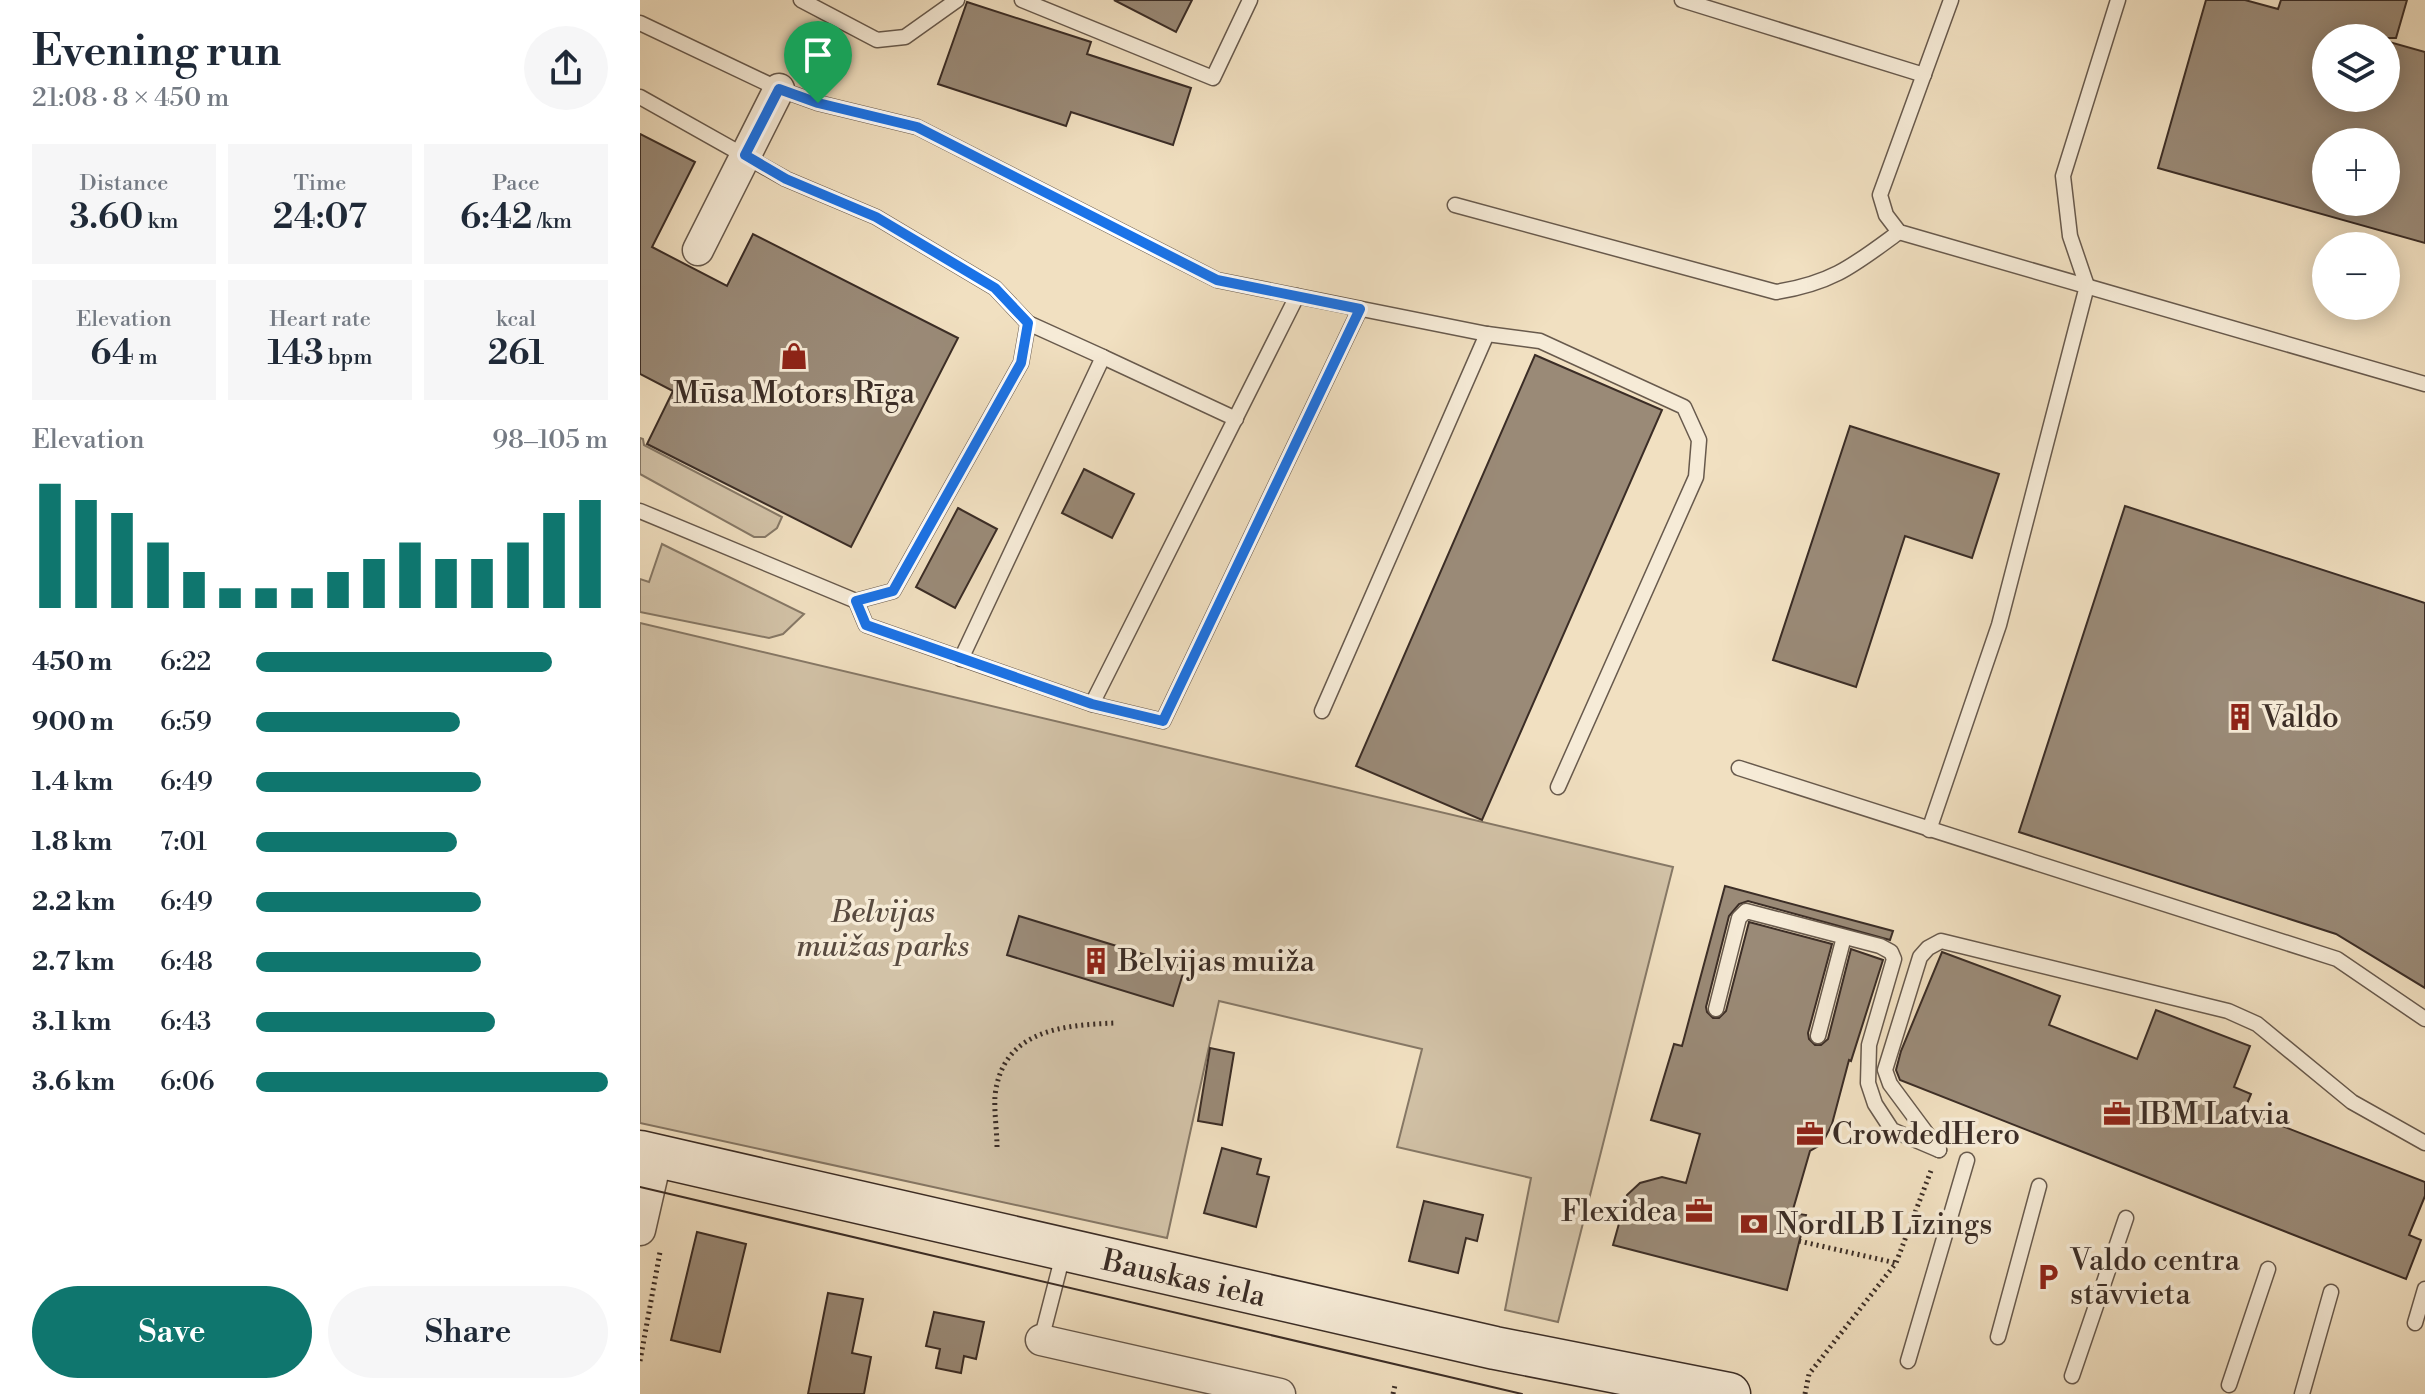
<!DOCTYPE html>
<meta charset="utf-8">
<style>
:root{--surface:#fff;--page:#f6f6f7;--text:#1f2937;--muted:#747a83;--accent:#0f766e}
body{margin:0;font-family:"Libre Bodoni",serif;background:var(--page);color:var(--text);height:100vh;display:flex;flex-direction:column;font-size:30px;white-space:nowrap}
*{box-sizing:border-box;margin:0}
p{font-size:26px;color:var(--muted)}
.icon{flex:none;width:44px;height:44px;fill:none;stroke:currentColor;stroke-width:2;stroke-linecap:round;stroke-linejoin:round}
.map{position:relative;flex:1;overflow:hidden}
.sheet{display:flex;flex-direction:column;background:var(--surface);width:640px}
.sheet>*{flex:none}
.tools{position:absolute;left:1672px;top:24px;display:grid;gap:16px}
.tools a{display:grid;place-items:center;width:88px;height:88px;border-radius:50%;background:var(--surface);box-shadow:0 4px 20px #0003;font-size:40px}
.pin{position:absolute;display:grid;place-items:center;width:68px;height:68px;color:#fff;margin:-82px -34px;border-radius:50% 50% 50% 0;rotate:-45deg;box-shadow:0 0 8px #0007}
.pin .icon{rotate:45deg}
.round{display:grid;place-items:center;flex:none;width:84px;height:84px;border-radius:42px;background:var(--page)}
.summary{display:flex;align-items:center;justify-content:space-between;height:136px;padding:0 32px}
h1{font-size:44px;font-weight:600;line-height:60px}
.figures{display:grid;grid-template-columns:repeat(3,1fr);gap:12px;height:136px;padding:8px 32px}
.figures div{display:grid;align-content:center;border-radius:0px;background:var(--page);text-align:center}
.figures b{font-size:34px;font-weight:600}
.figures small{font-size:22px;font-weight:400}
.figures p{font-size:22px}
.chart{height:224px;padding:16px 32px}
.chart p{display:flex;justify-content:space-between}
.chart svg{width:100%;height:144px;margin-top:8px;stroke:var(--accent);stroke-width:6}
.action{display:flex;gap:16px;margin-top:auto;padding:16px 32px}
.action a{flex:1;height:92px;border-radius:48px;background:var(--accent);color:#fff;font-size:32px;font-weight:600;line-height:92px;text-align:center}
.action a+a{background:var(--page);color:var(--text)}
ul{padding:0 32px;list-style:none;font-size:26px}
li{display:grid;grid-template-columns:128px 96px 1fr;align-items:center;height:60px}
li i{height:20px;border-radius:10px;background:var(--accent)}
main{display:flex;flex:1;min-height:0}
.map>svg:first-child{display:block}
</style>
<main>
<section class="sheet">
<div class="summary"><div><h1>Evening run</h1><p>21:08 · 8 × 450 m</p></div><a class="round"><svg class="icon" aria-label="share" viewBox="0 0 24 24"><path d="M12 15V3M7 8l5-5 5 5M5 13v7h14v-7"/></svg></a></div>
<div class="figures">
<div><p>Distance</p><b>3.60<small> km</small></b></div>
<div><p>Time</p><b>24:07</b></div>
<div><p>Pace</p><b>6:42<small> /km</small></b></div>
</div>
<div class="figures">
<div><p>Elevation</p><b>64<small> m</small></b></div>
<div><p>Heart rate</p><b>143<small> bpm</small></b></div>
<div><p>kcal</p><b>261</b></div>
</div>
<div class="chart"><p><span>Elevation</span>98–105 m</p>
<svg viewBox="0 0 160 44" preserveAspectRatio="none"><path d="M5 44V6M15 44V11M25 44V15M35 44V24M45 44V33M55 44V38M65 44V38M75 44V38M85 44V33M95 44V29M105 44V24M115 44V29M125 44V29M135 44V24M145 44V15M155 44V11"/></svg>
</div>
<ul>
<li><b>450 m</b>6:22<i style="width:84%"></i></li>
<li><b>900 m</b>6:59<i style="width:58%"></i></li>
<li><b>1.4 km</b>6:49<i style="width:64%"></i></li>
<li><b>1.8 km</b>7:01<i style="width:57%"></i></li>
<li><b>2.2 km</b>6:49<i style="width:64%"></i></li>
<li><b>2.7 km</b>6:48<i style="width:64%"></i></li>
<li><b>3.1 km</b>6:43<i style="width:68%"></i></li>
<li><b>3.6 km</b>6:06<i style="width:100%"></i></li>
</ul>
<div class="action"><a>Save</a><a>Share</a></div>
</section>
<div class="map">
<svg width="1785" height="1394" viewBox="0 0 1785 1394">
<rect width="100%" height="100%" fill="#f1e0c1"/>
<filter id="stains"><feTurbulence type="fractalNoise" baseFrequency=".0025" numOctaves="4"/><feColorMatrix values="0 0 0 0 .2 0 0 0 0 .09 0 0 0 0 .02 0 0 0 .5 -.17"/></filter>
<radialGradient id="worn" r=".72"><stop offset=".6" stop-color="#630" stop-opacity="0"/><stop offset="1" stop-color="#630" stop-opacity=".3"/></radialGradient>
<!-- green -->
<g fill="#d2c2a7" stroke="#867866" stroke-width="2">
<polygon points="0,438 3,439 4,445 142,517 137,528 125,537 114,537 0,474"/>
<polygon points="22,544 164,614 143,634 129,638 0,612 0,579 9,582"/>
<polygon points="0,623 1033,867 918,1322 865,1310 891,1178 757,1147 782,1049 579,1001 527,1238 0,1123"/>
</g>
<!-- building -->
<g fill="#9a8a77" stroke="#3b2d26" stroke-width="2" fill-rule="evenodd">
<polygon points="474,0 552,0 536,32"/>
<path d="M1566,0H1605L1638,9L1641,0H1767L1756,38H1686V98H1746V41L1785,52V243L1518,168ZM1686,142H1746V202H1686Z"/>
<polygon points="327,2 451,42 447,54 551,88 533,145 431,112 426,126 298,84"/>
<polygon points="0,134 55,162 12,247 87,286 113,234 318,338 211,547 7,444 33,391 0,374"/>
<polygon points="895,355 1022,410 842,820 716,766"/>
<polygon points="1210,426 1359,474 1332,558 1265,536 1216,687 1133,660"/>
<polygon points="444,469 494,494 472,538 422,513"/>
<polygon points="1485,506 1785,603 1785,988 1696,934 1379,832"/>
<polygon points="318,508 357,529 315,608 276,587"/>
<polygon points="1085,886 1253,931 1250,940 1108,901 1099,904 1089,916 1066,1007 1067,1012 1073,1018 1079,1018 1086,1011 1109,922 1192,944 1168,1033 1169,1039 1175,1045 1181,1045 1188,1039 1211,949 1243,960 1211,1061 1209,1060 1192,1124 1182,1144 1170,1151 1152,1213 1166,1215 1147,1290 973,1245 987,1195 1000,1183 1022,1177 1046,1183 1060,1134 1011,1120 1034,1044 1042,1046"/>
<polygon points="379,916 545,967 533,1006 367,955"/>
<polygon points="1302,952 1420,996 1409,1025 1497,1059 1516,1010 1610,1046 1594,1087 1611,1094 1604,1111 1785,1182 1785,1196 1769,1235 1781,1240 1766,1279 1260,1080 1256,1070 1261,1051"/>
<polygon points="570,1048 594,1053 582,1125 558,1121"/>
<polygon points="582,1148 621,1159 617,1174 629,1177 616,1227 564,1213"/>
<polygon points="784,1201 843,1215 837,1241 826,1238 818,1273 769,1261"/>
<polygon points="57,1232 106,1244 80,1352 31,1340"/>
<polygon points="188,1293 223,1299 212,1353 231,1357 224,1394 168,1394"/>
<polygon points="294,1312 344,1322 336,1359 324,1356 321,1373 296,1368 300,1349 286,1346"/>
</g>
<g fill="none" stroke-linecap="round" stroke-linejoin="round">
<!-- lane casing -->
<g stroke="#685a4d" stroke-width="17">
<g id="lane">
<polyline points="161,0 237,40 265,37 317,0"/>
<polyline points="382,0 573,78 610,0"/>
<polyline points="1042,0 1284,75"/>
<polyline points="1311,0 1240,195 1246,215 1259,232 1785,384"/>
<polyline points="0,23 139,89 178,103 277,127 577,280 847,334 900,341 1044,407 1059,440 1056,477 918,787"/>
<polyline points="0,97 146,179 236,217 355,288 388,323 381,363 253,591 216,601 0,511"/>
<path d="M815,205L1136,292C1193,283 1214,265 1259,232"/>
<polyline points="463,357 596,419"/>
<polyline points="216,601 226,625 452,704 523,721 720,309"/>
<polyline points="321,659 463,357 388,323"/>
<polyline points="452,704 657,296"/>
<polyline points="682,711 847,334"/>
<polyline points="1099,768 1697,959 1785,1019"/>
<polyline points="1289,830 1359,625 1447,286 1430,236 1423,176 1478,0"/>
<polyline points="1076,1009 1099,918 1106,911 1240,946 1251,952 1254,959 1229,1045 1228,1083 1235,1104 1252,1130 1299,1150"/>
<polyline points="1178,1036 1204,937"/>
<polyline points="1299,1150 1250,1084 1245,1070 1280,957 1288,948 1301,941 1588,1011 1617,1024 1712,1102 1785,1143"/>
<polyline points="1775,1323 1785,1289"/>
<polyline points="1358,1337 1399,1186"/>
<polyline points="401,1340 424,1251"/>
<polyline points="1268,1361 1327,1160"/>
<polyline points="1432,1376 1486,1218"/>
<polyline points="1589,1385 1628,1269"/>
<polyline points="1662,1394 1691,1292"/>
</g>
</g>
<!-- street casing -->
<g stroke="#685a4d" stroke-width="33">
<g id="street">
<polyline points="58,250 139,89"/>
<polyline points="0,1230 17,1156"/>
<polyline points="401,1340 640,1394"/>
</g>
</g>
<!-- secondary casing -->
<g stroke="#3b2d26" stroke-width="45">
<polyline id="secondary" points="0,1152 855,1348 1089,1394"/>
</g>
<!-- path -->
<g stroke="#3b2d26" stroke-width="5" stroke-dasharray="2 4" stroke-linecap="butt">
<path d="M357,1147C357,1131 354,1112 355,1096C362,1030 422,1025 476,1023"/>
<polyline points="1159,1241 1256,1263"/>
<polyline points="0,1361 20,1252"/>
<polyline points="753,1394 755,1385"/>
<polyline points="1165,1394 1169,1374 1256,1263 1292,1168"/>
</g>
<!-- lane -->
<use href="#lane" stroke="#f6ebd7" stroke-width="14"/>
<!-- street -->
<use href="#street" stroke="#f6ebd7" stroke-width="30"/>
<!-- secondary -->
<use href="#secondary" stroke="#f6ebd7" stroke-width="42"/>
<!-- tram -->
<polyline stroke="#3b2d26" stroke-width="2" points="0,1187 882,1394"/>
</g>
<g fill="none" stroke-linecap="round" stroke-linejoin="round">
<!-- route casing -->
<g stroke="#fff" stroke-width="16">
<polygon id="route" points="139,89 178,103 277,127 577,280 720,309 523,721 452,704 226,625 216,601 253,591 381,363 388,323 355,288 236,217 146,179 105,155"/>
</g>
<!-- route -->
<use href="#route" stroke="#1a73e8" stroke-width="10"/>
</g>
<!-- icons -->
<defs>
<g id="shop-bare" transform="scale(2.16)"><path d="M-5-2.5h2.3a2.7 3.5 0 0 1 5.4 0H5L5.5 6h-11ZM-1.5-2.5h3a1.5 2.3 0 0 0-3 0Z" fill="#8f2418" stroke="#f6ebd7" stroke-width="2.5" paint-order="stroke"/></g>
<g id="building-bare" transform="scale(2.16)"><path d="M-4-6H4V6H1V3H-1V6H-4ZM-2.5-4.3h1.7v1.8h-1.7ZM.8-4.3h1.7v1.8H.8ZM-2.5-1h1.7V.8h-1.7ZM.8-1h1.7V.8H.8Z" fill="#8f2418" stroke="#f6ebd7" stroke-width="2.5" paint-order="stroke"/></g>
<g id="office-bare" transform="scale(2.16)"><path d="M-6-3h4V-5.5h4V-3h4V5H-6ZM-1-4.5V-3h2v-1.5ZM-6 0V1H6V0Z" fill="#8f2418" stroke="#f6ebd7" stroke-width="2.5" paint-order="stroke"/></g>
<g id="bank-bare" transform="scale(2.16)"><path d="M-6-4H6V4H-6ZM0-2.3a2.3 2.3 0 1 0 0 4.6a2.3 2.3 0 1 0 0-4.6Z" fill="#8f2418" stroke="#f6ebd7" stroke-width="2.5" paint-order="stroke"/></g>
<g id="parking-bare" transform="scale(2.16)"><path d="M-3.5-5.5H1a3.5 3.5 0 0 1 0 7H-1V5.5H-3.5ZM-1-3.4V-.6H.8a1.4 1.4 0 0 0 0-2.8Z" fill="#8f2418" stroke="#f6ebd7" stroke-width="2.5" paint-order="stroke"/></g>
</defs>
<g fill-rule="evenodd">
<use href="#shop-bare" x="154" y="356"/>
<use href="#building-bare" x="1600" y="717"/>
<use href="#building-bare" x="456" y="961"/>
<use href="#office-bare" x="1477" y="1114"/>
<use href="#office-bare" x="1170" y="1134"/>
<use href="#office-bare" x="1059" y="1211"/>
<use href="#bank-bare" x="1114" y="1224"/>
<use href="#parking-bare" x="1408" y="1277"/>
</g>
<g text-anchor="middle" stroke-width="7" stroke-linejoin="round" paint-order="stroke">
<!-- poi labels -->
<g font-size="30" fill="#3b2d26" stroke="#f6ebd7" text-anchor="start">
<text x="154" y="403" text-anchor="middle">Mūsa Motors Rīga</text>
<text x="1622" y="727">Valdo</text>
<text x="478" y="971">Belvijas muiža</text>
<text x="1499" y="1124">IBM Latvia</text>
<text x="1192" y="1144">CrowdedHero</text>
<text x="1037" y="1221" text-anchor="end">Flexidea</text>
<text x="1136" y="1234">NordLB Līzings</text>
<text x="1430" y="1270">Valdo centra<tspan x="1430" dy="34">stāvvieta</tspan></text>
</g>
<!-- park labels -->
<g font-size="30" font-style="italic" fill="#594b40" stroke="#f6ebd7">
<text x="243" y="922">Belvijas<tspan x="243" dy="34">muižas parks</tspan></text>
</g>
<!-- street labels -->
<g font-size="30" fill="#3b2d26" stroke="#f6ebd7">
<text transform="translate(544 1278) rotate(13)" y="10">Bauskas iela</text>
</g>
</g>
<rect width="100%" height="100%" filter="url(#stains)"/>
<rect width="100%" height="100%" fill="url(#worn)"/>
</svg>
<div class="tools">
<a><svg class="icon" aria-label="layers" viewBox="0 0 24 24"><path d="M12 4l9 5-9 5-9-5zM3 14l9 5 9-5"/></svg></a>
<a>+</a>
<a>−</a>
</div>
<div class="pin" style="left:178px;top:103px;background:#1e9e55"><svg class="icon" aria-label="arrive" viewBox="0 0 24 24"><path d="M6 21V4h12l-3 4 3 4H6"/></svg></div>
</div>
</main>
